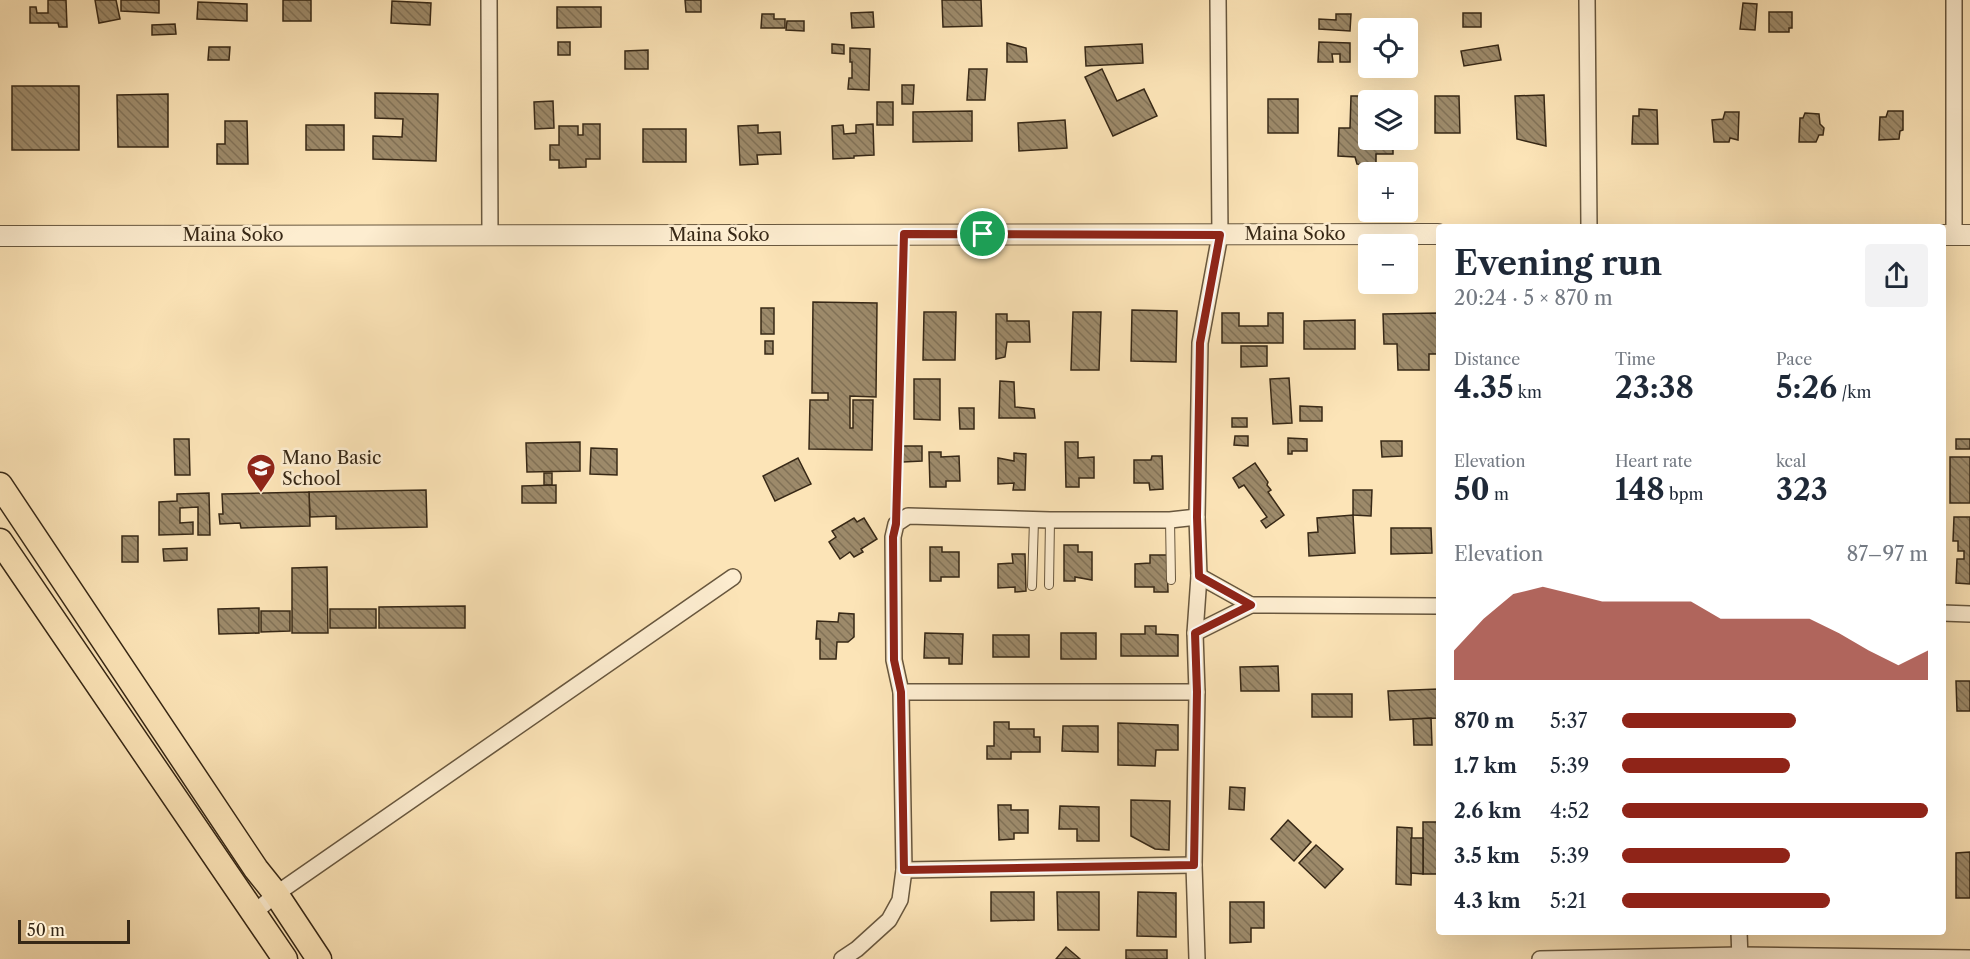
<!DOCTYPE html>
<meta charset="utf-8">
<style>
:root{--surface:#fff;--page:#f2f2f3;--text:#1f2937;--muted:#747a83;--accent:#8f2418}
body{margin:0;font-family:"Libre Caslon Text",serif;background:var(--page);color:var(--text);height:100vh;display:flex;flex-direction:column;font-size:22px;white-space:nowrap}
*{box-sizing:border-box;margin:0}
p{font-size:20px;color:var(--muted)}
.icon{flex:none;width:33px;height:33px;fill:none;stroke:currentColor;stroke-width:2;stroke-linecap:round;stroke-linejoin:round}
.map{position:relative;flex:1;overflow:hidden}
.panel{position:absolute;left:1436px;top:224px;width:510px;height:711px;display:flex;flex-direction:column;background:var(--surface);border-radius:6px;box-shadow:0 6px 24px #0002}
.panel>*{flex:none}
.buttons{position:absolute;left:1358px;top:18px;display:grid;gap:12px}
.buttons a{display:grid;place-items:center;width:60px;height:60px;border-radius:6px;background:var(--surface);box-shadow:0 6px 24px #0002;font-size:30px}
.scale{position:absolute;left:18px;bottom:15px;width:112px;box-sizing:border-box;padding-left:6px;border:3px solid #372816;border-top:0;font-size:16px;line-height:21px;white-space:nowrap;color:#372816;-webkit-text-stroke:4px #fdedd0;paint-order:stroke}
.pin{position:absolute;display:grid;place-items:center;width:51px;height:51px;color:#fff;margin:-26px;border:3px solid #fff;border-radius:50%;box-shadow:0 2px 6px #0007}
.round{display:grid;place-items:center;flex:none;width:63px;height:63px;border-radius:6px;background:var(--page)}
.summary{display:flex;align-items:center;justify-content:space-between;height:102px;padding:0 18px}
h1{font-size:33px;font-weight:700;line-height:45px}
.figures{display:grid;grid-template-columns:repeat(3,1fr);gap:9px;height:102px;padding:6px 18px}
.figures div{display:grid;align-content:center}
.figures b{font-size:30px;font-weight:700}
.figures small{font-size:16px;font-weight:400}
.figures p{font-size:16px}
.chart{height:168px;padding:12px 18px}
.chart p{display:flex;justify-content:space-between}
.chart svg{width:100%;height:108px;margin-top:6px;fill:var(--accent);opacity:.7}
ul{padding:0 18px;list-style:none;font-size:20px}
li{display:grid;grid-template-columns:96px 72px 1fr;align-items:center;height:45px}
li i{height:15px;border-radius:8px;background:var(--accent)}
.map>svg:first-child{display:block}
</style>
<div class="map">
<svg width="1970" height="959" viewBox="0 0 1970 959">
<defs>
<pattern id="building-back-hatch" width="6" height="6" patternUnits="userSpaceOnUse" patternTransform="scale(1.5)"><rect width="6" height="6" fill="#9d8a6a"/><path d="M-1 5l2 2M0 0l6 6M5-1l2 2" fill="none" stroke="#817156"/></pattern>
</defs>
<rect width="100%" height="100%" fill="#fce4b7"/>
<filter id="stains"><feTurbulence type="fractalNoise" baseFrequency=".00333" numOctaves="4"/><feColorMatrix values="0 0 0 0 .2 0 0 0 0 .09 0 0 0 0 .02 0 0 0 .5 -.17"/></filter>
<radialGradient id="worn" r=".72"><stop offset=".6" stop-color="#630" stop-opacity="0"/><stop offset="1" stop-color="#630" stop-opacity=".3"/></radialGradient>
<!-- building -->
<g fill="url(#building-back-hatch)" stroke="#372816" stroke-width="1.5">
<polygon points="48,0 66,0 67,27 59,27 58,23 30,23 30,7 36,7 37,13 48,13"/>
<polygon points="95,0 116,0 120,19 99,23"/>
<polygon points="121,0 159,0 159,13 121,11"/>
<rect x="283" y="0" width="28" height="21"/>
<polygon points="685,0 701,0 701,12 686,12"/>
<polygon points="942,0 981,0 982,26 943,27"/>
<polygon points="392,1 431,3 430,25 391,23"/>
<polygon points="198,2 247,4 247,21 197,19"/>
<polygon points="1743,3 1757,4 1755,30 1740,29"/>
<polygon points="557,7 601,7 601,27 557,28"/>
<polygon points="873,12 874,27 852,28 851,13"/>
<polygon points="1769,12 1792,12 1792,28 1789,28 1789,32 1769,32"/>
<rect x="1463" y="13" width="18" height="14"/>
<polygon points="762,14 774,14 774,19 785,19 785,28 761,28"/>
<polygon points="1336,14 1351,14 1350,31 1319,29 1319,19 1336,20"/>
<polygon points="787,21 804,21 804,31 786,30"/>
<polygon points="175,24 176,34 152,35 152,25"/>
<rect x="558" y="42" width="12" height="13"/>
<polygon points="1319,42 1350,43 1350,62 1340,62 1340,54 1332,54 1333,62 1318,62"/>
<polygon points="1007,43 1026,48 1027,62 1007,62"/>
<polygon points="832,44 844,45 844,54 832,53"/>
<polygon points="1142,44 1143,63 1086,66 1085,47"/>
<polygon points="1498,45 1501,60 1464,66 1461,51"/>
<polygon points="209,47 230,47 229,60 208,60"/>
<polygon points="850,48 870,49 869,90 848,89 849,78 852,78 852,62 850,62"/>
<polygon points="648,50 648,69 625,69 625,51"/>
<polygon points="969,69 987,69 985,100 967,100"/>
<polygon points="1102,69 1117,101 1144,89 1157,116 1113,136 1085,77"/>
<polygon points="902,85 914,85 913,104 902,104"/>
<rect x="12" y="86" width="67" height="64"/>
<polygon points="375,93 438,94 436,161 373,159 373,136 402,137 403,119 375,118"/>
<polygon points="168,94 168,147 118,147 117,95"/>
<polygon points="1544,95 1546,146 1517,139 1515,96"/>
<polygon points="1351,96 1377,96 1376,100 1368,100 1368,140 1393,140 1393,154 1376,154 1376,165 1357,164 1355,157 1338,156 1339,128 1350,128"/>
<polygon points="1435,96 1459,96 1460,133 1435,133"/>
<rect x="1268" y="99" width="30" height="34"/>
<polygon points="553,101 554,128 535,129 534,102"/>
<rect x="877" y="102" width="16" height="23"/>
<polygon points="1639,109 1657,110 1658,144 1632,144 1633,116 1639,116"/>
<polygon points="972,111 972,141 913,142 913,112"/>
<polygon points="1888,111 1903,111 1903,130 1900,131 1899,139 1879,140 1880,117 1886,117"/>
<polygon points="1725,112 1739,112 1738,140 1730,138 1729,142 1714,142 1712,120 1723,119"/>
<polygon points="1805,113 1819,114 1820,124 1824,128 1823,135 1819,135 1816,142 1799,142 1800,118 1803,118"/>
<polygon points="1065,120 1067,148 1019,151 1018,123"/>
<polygon points="225,121 247,121 248,164 217,164 217,144 225,144"/>
<polygon points="583,124 600,124 600,159 586,159 586,167 559,168 559,160 550,160 550,145 559,145 559,126 578,126 578,135 583,135"/>
<polygon points="873,124 874,155 854,156 854,158 833,159 832,126 843,125 844,134 856,133 856,125"/>
<rect x="306" y="125" width="38" height="25"/>
<polygon points="758,125 758,133 780,132 781,154 757,155 758,164 740,165 738,126"/>
<rect x="643" y="129" width="43" height="33"/>
<polygon points="813,302 877,303 876,397 850,396 850,428 853,428 853,400 873,400 872,450 809,449 810,400 828,400 828,393 812,393"/>
<rect x="761" y="308" width="13" height="26"/>
<polygon points="1132,310 1177,311 1176,362 1131,361"/>
<polygon points="924,312 956,312 955,360 923,360"/>
<polygon points="1073,312 1101,312 1099,370 1071,370"/>
<polygon points="1222,313 1239,313 1239,326 1268,326 1268,313 1283,313 1283,343 1222,343"/>
<polygon points="1438,313 1438,354 1429,354 1429,370 1398,370 1397,344 1384,344 1383,314"/>
<polygon points="996,314 1007,314 1007,321 1029,321 1030,342 1007,342 1005,357 996,359"/>
<polygon points="1355,320 1355,349 1304,349 1304,321"/>
<rect x="765" y="341" width="8" height="13"/>
<polygon points="1241,346 1267,346 1267,366 1241,367"/>
<polygon points="1289,378 1292,423 1273,424 1270,379"/>
<polygon points="914,379 940,379 940,420 914,419"/>
<polygon points="1000,381 1014,382 1015,407 1034,409 1035,418 999,418"/>
<polygon points="1300,406 1322,407 1322,421 1300,421"/>
<polygon points="959,408 974,408 974,429 960,429"/>
<rect x="1232" y="418" width="15" height="9"/>
<polygon points="1235,436 1248,436 1248,446 1234,445"/>
<polygon points="1288,438 1307,439 1307,451 1292,451 1292,454 1288,454"/>
<polygon points="174,439 189,439 190,475 175,475"/>
<rect x="1956" y="439" width="14" height="10"/>
<polygon points="1381,441 1402,441 1402,456 1382,457"/>
<polygon points="580,442 580,471 527,472 526,443"/>
<polygon points="1065,442 1078,442 1078,458 1094,457 1094,478 1079,478 1079,487 1066,487"/>
<polygon points="903,446 922,446 922,461 903,462"/>
<polygon points="591,448 617,449 617,475 590,474"/>
<polygon points="929,452 941,452 941,457 959,456 960,481 946,481 946,487 930,487"/>
<polygon points="1014,453 1026,454 1025,490 1013,490 1014,483 998,484 998,458 1014,461"/>
<polygon points="1152,456 1162,456 1163,489 1150,490 1149,483 1134,483 1134,460 1151,460"/>
<rect x="1950" y="457" width="20" height="46"/>
<polygon points="798,458 811,484 775,501 763,476"/>
<polygon points="1255,463 1268,482 1267,485 1271,490 1268,492 1284,515 1266,528 1261,521 1267,517 1244,485 1239,488 1233,478"/>
<rect x="544" y="473" width="8" height="12"/>
<polygon points="556,485 556,503 522,503 522,486"/>
<polygon points="426,490 427,527 336,529 336,516 310,517 309,492"/>
<polygon points="1353,490 1372,490 1371,516 1353,515"/>
<polygon points="309,492 310,526 241,528 240,523 220,524 219,514 223,514 222,494"/>
<polygon points="209,493 210,535 198,535 198,507 180,508 180,523 193,522 193,534 159,535 159,502 177,501 177,494"/>
<polygon points="1353,515 1355,553 1309,556 1308,533 1318,532 1317,518"/>
<polygon points="1954,517 1970,517 1970,584 1956,583 1957,559 1964,559 1964,551 1958,551 1958,541 1953,541"/>
<polygon points="854,518 857,522 864,518 877,539 861,549 863,552 854,557 850,552 840,559 829,542 836,537 832,531"/>
<polygon points="1391,528 1431,528 1432,553 1391,554"/>
<rect x="122" y="536" width="16" height="26"/>
<polygon points="1064,545 1078,545 1078,552 1092,552 1092,580 1075,577 1075,581 1064,581"/>
<polygon points="930,547 942,547 942,552 959,552 959,577 941,577 941,581 930,581"/>
<polygon points="187,548 187,560 164,561 163,549"/>
<polygon points="1012,554 1025,554 1026,591 1015,592 1015,587 998,588 998,564 1013,563"/>
<polygon points="1150,555 1167,555 1168,592 1154,592 1154,587 1135,587 1135,564 1150,563"/>
<polygon points="327,567 328,633 292,633 292,568"/>
<polygon points="465,606 465,628 379,628 379,607"/>
<polygon points="259,608 259,633 219,634 218,609"/>
<rect x="330" y="609" width="46" height="19"/>
<polygon points="261,611 290,611 290,631 261,632"/>
<polygon points="839,613 854,614 854,637 848,642 837,642 836,659 820,659 820,639 816,639 817,621 838,622"/>
<polygon points="1145,626 1156,626 1156,634 1178,635 1178,656 1121,656 1121,634 1145,634"/>
<polygon points="925,633 963,634 962,664 949,664 949,658 924,658"/>
<rect x="1061" y="633" width="35" height="26"/>
<rect x="993" y="635" width="36" height="22"/>
<polygon points="1278,666 1279,691 1241,691 1240,667"/>
<polygon points="1956,681 1970,681 1970,711 1957,711"/>
<polygon points="1438,689 1438,718 1390,720 1388,691"/>
<rect x="1312" y="694" width="40" height="23"/>
<polygon points="1431,718 1432,745 1414,745 1413,719"/>
<polygon points="994,722 1009,722 1009,729 1034,729 1034,737 1040,737 1040,752 1011,752 1011,759 987,759 987,746 994,746"/>
<polygon points="1118,723 1178,725 1178,750 1156,750 1155,766 1118,765"/>
<polygon points="1063,726 1098,726 1098,752 1062,751"/>
<polygon points="1230,787 1245,788 1244,810 1229,809"/>
<polygon points="1131,800 1170,801 1169,850 1155,849 1131,836"/>
<polygon points="998,805 1011,805 1011,810 1028,810 1028,833 1014,833 1014,839 999,840"/>
<polygon points="1060,806 1099,807 1099,841 1077,841 1077,829 1059,829"/>
<polygon points="1288,820 1311,842 1294,861 1271,839"/>
<rect x="1423" y="822" width="14" height="52"/>
<polygon points="1397,827 1412,828 1411,885 1396,884"/>
<polygon points="1411,838 1423,838 1423,874 1411,873"/>
<polygon points="1316,845 1343,869 1325,888 1299,863"/>
<polygon points="1970,852 1970,898 1956,898 1956,853"/>
<polygon points="991,892 1034,892 1034,920 991,921"/>
<polygon points="1057,892 1099,892 1099,930 1058,930"/>
<polygon points="1138,892 1176,893 1176,937 1137,936"/>
<polygon points="1230,902 1264,902 1264,928 1251,928 1251,942 1230,943"/>
<polygon points="1066,947 1080,959 1056,959"/>
<rect x="1126" y="950" width="41" height="9"/>
</g>
<g fill="none" stroke-linecap="round" stroke-linejoin="round">
<!-- service casing -->
<g stroke="#68573e" stroke-width="10">
<g id="service">
<polyline points="1170,520 1171,580"/>
<polyline points="1049,585 1050,520"/>
<polyline points="1032,586 1034,520"/>
</g>
</g>
<!-- minor casing -->
<g stroke="#68573e" stroke-width="18">
<g id="minor">
<polyline points="489,0 490,234"/>
<polyline points="1587,0 1589,226"/>
<polyline points="1954,0 1954,235"/>
<polyline points="1199,576 1251,605"/>
<polyline points="1942,613 1970,614"/>
<polyline points="1195,633 1251,605 1438,606"/>
<polyline points="901,692 1197,692"/>
<polyline points="904,870 1194,865"/>
<polyline points="254,913 276,894 733,577"/>
<polyline points="1739,932 1740,959"/>
<polyline points="842,959 857,949 889,920 900,900 904,870 901,692 894,660 893,537 896,524 908,516 1050,520 1170,520 1197,517"/>
<polyline points="1197,959 1194,865 1197,692 1195,633 1199,576 1197,517 1200,343 1220,235 1218,0"/>
<polyline points="1540,959 1740,955 1970,958"/>
</g>
</g>
<!-- tertiary casing -->
<g stroke="#68573e" stroke-width="22">
<g id="tertiary">
<polyline points="1942,235 1970,235"/>
<polyline points="0,236 1438,234"/>
</g>
</g>
<!-- primary casing -->
<g stroke="#372816" stroke-width="27">
<g id="primary">
<polyline points="0,485 256,869 276,894 319,959"/>
<polyline points="0,541 285,959"/>
</g>
</g>
<!-- path -->
<polyline stroke="#372816" stroke-width="3" stroke-dasharray="1.5 3" stroke-linecap="butt" points="897,507 903,249"/>
<!-- service -->
<use href="#service" stroke="#fdedd0" stroke-width="8"/>
<!-- minor -->
<use href="#minor" stroke="#fdedd0" stroke-width="15"/>
<!-- tertiary -->
<use href="#tertiary" stroke="#fdedd0" stroke-width="20"/>
<!-- primary -->
<use href="#primary" stroke="#fce4b7" stroke-width="24"/>
</g>
<g fill="none" stroke-linecap="round" stroke-linejoin="round">
<!-- route casing -->
<g stroke="#fff" stroke-width="12">
<polygon id="route" points="904,234 1220,235 1200,343 1197,517 1199,576 1251,605 1195,633 1197,692 1194,865 904,870 901,692 894,660 893,537 896,524"/>
</g>
<!-- route -->
<use href="#route" stroke="#8f2418" stroke-width="8"/>
</g>
<!-- icons -->
<defs>
<g id="school-pin" transform="scale(1.5)"><path d="M0 17L-7.5 6A9.5 9.5 0 1 1 7.5 6Z" fill="#8f2418" stroke="#fdedd0"/><path d="M0-5L7-2L0 1L-7-2ZM-4 1L0 2.5L4 1V4Q0 6-4 4Z" fill="#fff"/></g>
</defs>
<g fill-rule="evenodd">
<use href="#school-pin" x="261" y="468"/>
</g>
<g text-anchor="middle" stroke-width="5" stroke-linejoin="round" paint-order="stroke">
<!-- street labels -->
<g font-size="18" fill="#372816" stroke="#fdedd0">
<text x="1295" y="240">Maina Soko</text>
<text x="233" y="241">Maina Soko</text>
<text x="719" y="241">Maina Soko</text>
</g>
<!-- poi labels -->
<g font-size="18" fill="#372816" stroke="#fdedd0" text-anchor="start">
<text x="282" y="464">Mano Basic<tspan x="282" dy="21">School</tspan></text>
</g>
</g>
<rect width="100%" height="100%" filter="url(#stains)"/>
<rect width="100%" height="100%" fill="url(#worn)"/>
</svg>
<div class="buttons">
<a><svg class="icon" aria-label="locate" viewBox="0 0 24 24"><circle cx="12" cy="12" r="6"/><path d="M12 2v4M12 18v4M2 12h4M18 12h4"/></svg></a>
<a><svg class="icon" aria-label="layers" viewBox="0 0 24 24"><path d="M12 4l9 5-9 5-9-5zM3 14l9 5 9-5"/></svg></a>
<a>+</a>
<a>−</a>
</div>
<div class="scale">50 m</div>
<div class="pin" style="left:983px;top:234px;background:#1e9e55"><svg class="icon" aria-label="arrive" viewBox="0 0 24 24"><path d="M6 21V4h12l-3 4 3 4H6"/></svg></div>
<section class="panel">
<div class="summary"><div><h1>Evening run</h1><p>20:24 · 5 × 870 m</p></div><a class="round"><svg class="icon" aria-label="share" viewBox="0 0 24 24"><path d="M12 15V3M7 8l5-5 5 5M5 13v7h14v-7"/></svg></a></div>
<div class="figures">
<div><p>Distance</p><b>4.35<small> km</small></b></div>
<div><p>Time</p><b>23:38</b></div>
<div><p>Pace</p><b>5:26<small> /km</small></b></div>
</div>
<div class="figures">
<div><p>Elevation</p><b>50<small> m</small></b></div>
<div><p>Heart rate</p><b>148<small> bpm</small></b></div>
<div><p>kcal</p><b>323</b></div>
</div>
<div class="chart"><p><span>Elevation</span>87–97 m</p>
<svg viewBox="0 0 160 44" preserveAspectRatio="none"><path d="M0 44V32L10 19L20 9L30 6L40 9L50 12L60 12L70 12L80 12L90 19L100 19L110 19L120 19L130 25L140 32L150 38L160 32V44z"/></svg>
</div>
<ul>
<li><b>870 m</b>5:37<i style="width:57%"></i></li>
<li><b>1.7 km</b>5:39<i style="width:55%"></i></li>
<li><b>2.6 km</b>4:52<i style="width:100%"></i></li>
<li><b>3.5 km</b>5:39<i style="width:55%"></i></li>
<li><b>4.3 km</b>5:21<i style="width:68%"></i></li>
</ul>
</section>
</div>
